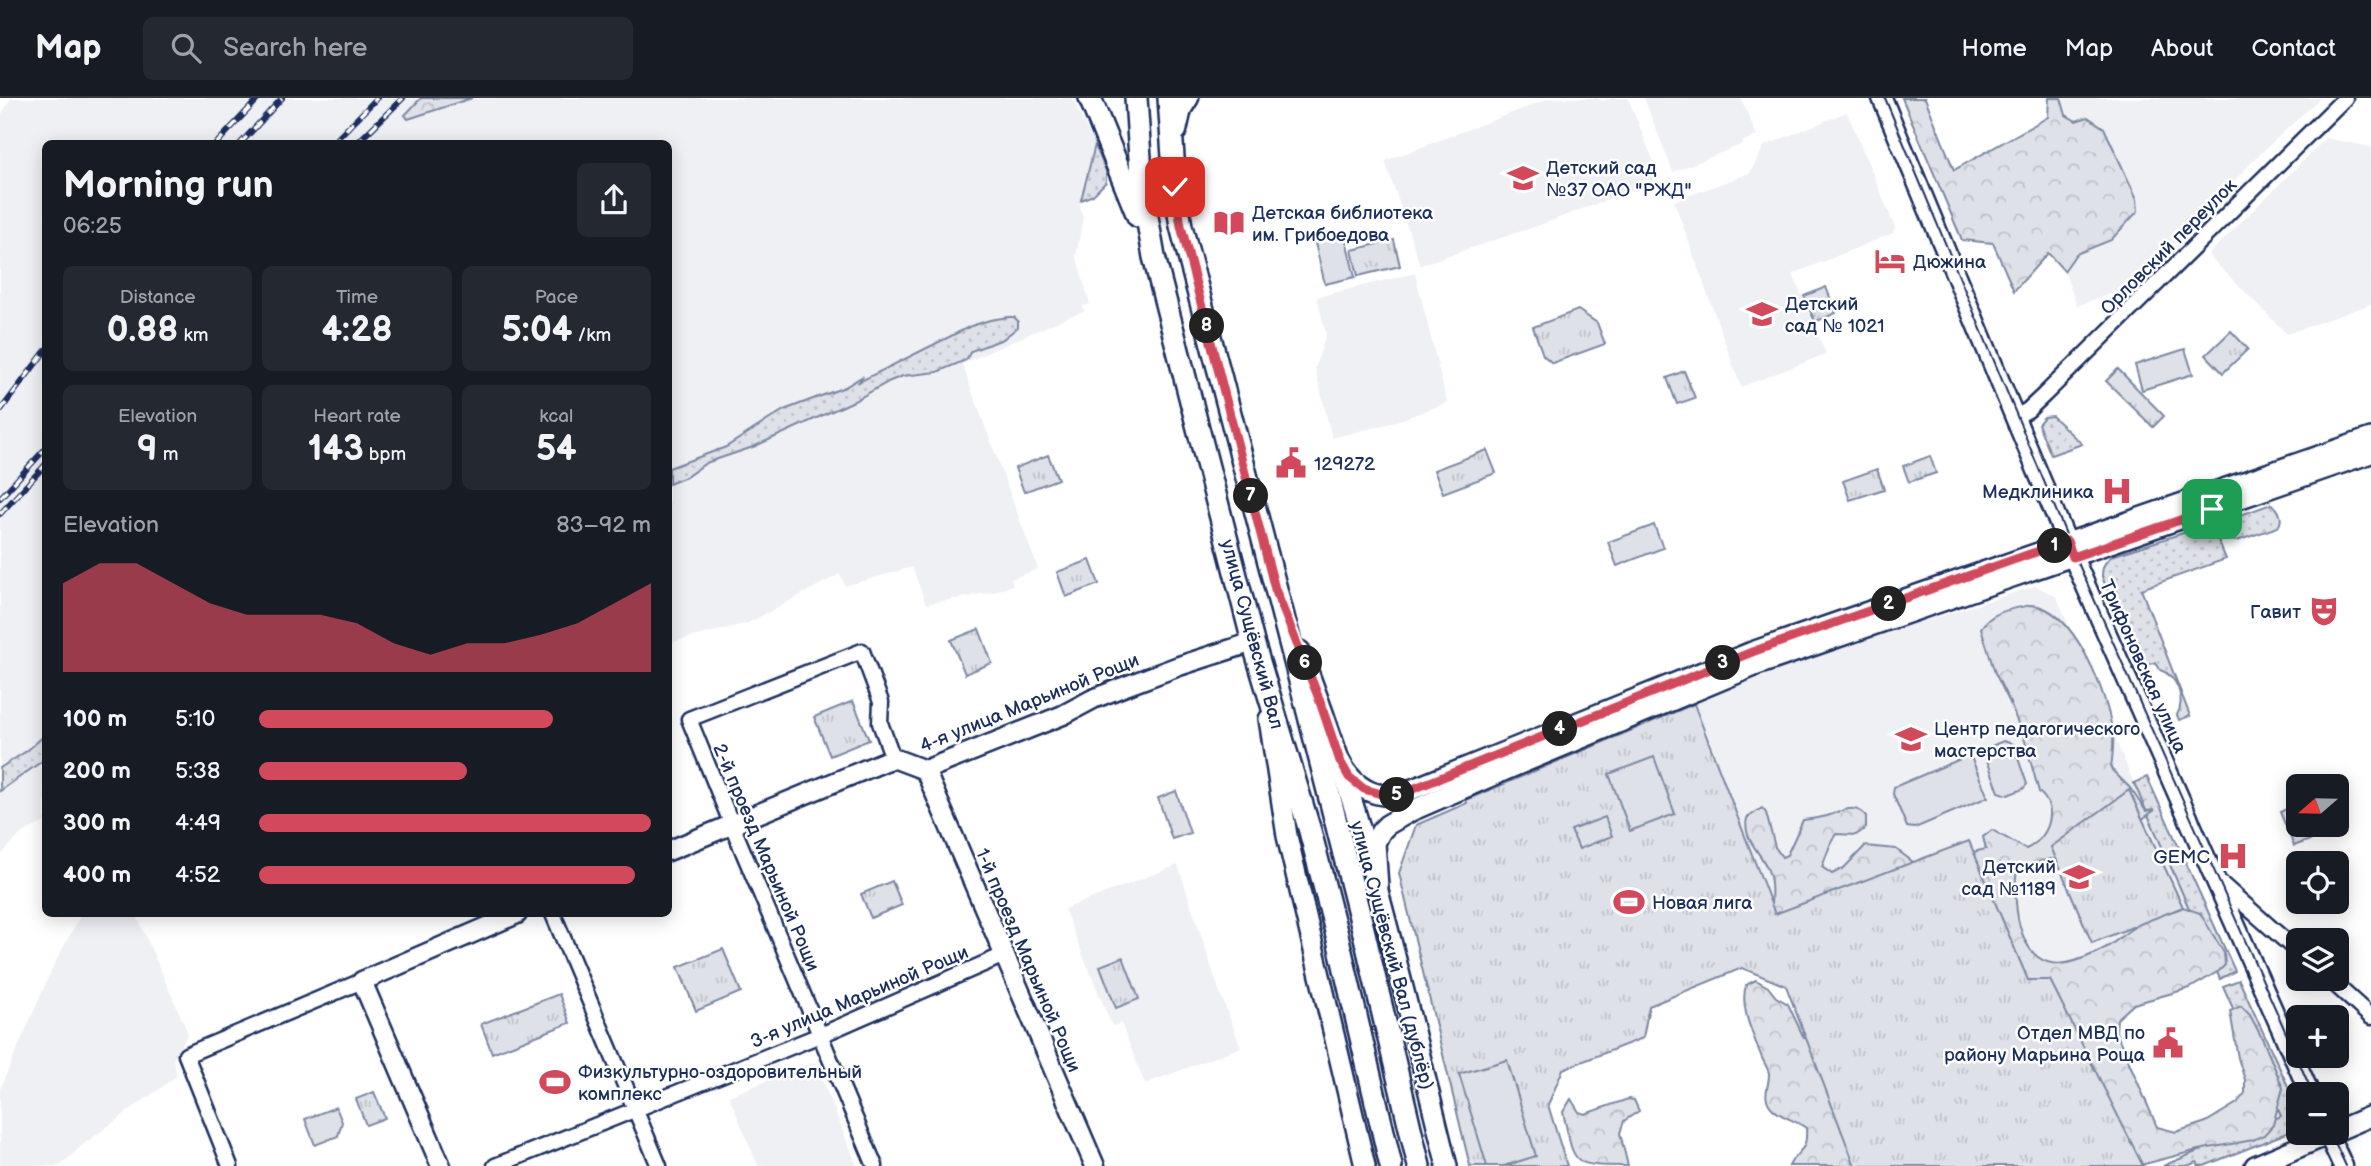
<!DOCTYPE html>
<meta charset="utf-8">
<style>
:root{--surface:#171b24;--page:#242831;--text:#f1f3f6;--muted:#9ea1a6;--line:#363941;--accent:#d1495b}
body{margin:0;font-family:"Balsamiq Sans",sans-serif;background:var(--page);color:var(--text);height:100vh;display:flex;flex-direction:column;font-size:26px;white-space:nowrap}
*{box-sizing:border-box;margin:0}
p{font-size:23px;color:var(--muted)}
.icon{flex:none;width:38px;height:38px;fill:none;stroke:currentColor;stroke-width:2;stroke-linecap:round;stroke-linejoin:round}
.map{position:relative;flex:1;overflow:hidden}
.panel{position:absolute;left:42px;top:42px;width:630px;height:777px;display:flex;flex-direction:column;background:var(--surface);border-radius:10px;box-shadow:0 4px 18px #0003}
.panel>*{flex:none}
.needle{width:46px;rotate:250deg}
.tools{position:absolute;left:2286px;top:676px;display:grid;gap:14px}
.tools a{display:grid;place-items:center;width:63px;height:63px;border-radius:10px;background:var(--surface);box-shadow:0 4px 18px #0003;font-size:35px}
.pin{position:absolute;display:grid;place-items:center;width:60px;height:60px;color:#fff;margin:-30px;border-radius:14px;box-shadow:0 4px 10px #0006}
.km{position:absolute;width:35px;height:35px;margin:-18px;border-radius:50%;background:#222;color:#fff;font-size:19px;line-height:35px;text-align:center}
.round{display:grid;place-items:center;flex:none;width:74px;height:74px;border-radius:10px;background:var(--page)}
.headline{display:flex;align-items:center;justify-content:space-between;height:119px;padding:0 21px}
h1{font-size:38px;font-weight:700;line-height:52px}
.figures{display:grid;grid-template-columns:repeat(3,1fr);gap:10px;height:119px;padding:7px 21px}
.figures div{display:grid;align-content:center;border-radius:10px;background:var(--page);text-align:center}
.figures b{font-size:35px;font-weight:700}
.figures small{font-size:19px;font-weight:400}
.figures p{font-size:19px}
.chart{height:196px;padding:14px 21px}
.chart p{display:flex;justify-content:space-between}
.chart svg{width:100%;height:126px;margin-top:7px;fill:var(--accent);opacity:.7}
ul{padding:0 21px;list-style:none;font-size:23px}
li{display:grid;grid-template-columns:112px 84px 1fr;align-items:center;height:52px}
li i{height:18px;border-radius:9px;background:var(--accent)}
header{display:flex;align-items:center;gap:42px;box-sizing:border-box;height:98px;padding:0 35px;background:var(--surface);border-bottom:2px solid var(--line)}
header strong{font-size:33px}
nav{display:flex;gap:38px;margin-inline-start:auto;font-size:24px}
.search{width:490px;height:63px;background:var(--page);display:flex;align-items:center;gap:18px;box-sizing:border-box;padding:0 24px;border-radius:10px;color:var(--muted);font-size:26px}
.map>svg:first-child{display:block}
</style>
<header>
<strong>Map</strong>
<div class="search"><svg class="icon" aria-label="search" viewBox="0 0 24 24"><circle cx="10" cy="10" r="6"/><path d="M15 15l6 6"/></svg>Search here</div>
<nav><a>Home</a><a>Map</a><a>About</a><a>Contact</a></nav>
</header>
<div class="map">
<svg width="2371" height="1068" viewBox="0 0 2371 1068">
<defs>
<pattern id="grass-dots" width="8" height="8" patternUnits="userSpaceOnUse" patternTransform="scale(1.75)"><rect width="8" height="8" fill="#dee1e7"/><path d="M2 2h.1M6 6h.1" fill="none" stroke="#bec1c9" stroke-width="1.8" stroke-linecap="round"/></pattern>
<pattern id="forest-crowns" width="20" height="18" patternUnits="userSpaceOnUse" patternTransform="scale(1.75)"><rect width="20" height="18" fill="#dee1e7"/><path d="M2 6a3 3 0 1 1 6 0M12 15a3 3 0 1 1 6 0" fill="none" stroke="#bec1c9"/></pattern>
<pattern id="park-tufts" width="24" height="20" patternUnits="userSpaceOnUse" patternTransform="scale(1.75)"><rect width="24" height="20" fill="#dee1e7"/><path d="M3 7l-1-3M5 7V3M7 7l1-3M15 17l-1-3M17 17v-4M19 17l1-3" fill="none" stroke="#bec1c9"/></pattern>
</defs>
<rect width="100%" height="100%" fill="#fff"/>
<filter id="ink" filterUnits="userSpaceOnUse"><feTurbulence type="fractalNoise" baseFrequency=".0143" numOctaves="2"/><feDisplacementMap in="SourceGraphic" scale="14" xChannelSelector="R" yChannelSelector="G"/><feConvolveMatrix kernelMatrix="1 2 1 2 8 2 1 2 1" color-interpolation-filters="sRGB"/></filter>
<g filter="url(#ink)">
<!-- built -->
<g fill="#eff0f4">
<polygon points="11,0 1072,0 1095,47 1082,90 1080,109 1083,120 1076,158 1090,206 1083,208 1084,214 1070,218 962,266 1038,471 1011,481 1013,487 994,494 926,506 912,469 845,488 840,476 748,525 669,545 668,46 46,46 45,724 22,735 0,758 0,19"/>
<polygon points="1551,0 1598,0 1602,3 1613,0 1628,0 1659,77 1654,84 1540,127 1420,167 1385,63"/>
<polygon points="1644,0 1741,0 1757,38 1743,43 1743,46 1673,74"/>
<polygon points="2049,0 2320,0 2258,58 2142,180 2128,189 2077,208 2064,173 2049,155 2014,193 1993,145 1962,142 1936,82 2048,19"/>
<polygon points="1847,14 1895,129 1893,135 1793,176 1826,256 1741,289 1674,103 1750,75 1764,48"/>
<polygon points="2326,40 2371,49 2371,206 2287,236 2208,157"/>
<polygon points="1415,175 1447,305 1388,326 1332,340 1315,270 1326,236 1317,199"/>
<polygon points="2036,488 2057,499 2132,681 2191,814 2028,882 1775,816 1694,606 1713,596 1818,556"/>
<polygon points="1178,767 1220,895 1241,949 1145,986 1121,925 1112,928 1064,811"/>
<polygon points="81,816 136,816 188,935 173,962 177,978 85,1045 60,1068 0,1068 0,991 53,869"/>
<polygon points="815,964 857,1068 758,1068 729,998"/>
</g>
<!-- grass -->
<g fill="url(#grass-dots)" stroke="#7c88a2" stroke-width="2">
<polygon points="1095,47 1106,73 1106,84 1093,97 1081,102"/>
<polygon points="1008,219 1014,219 1018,223 1018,229 1003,241 971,253 966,262 937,274 903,278 890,283 854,303 753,349 706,365 686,379 669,386 669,370 726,349 784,312 845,289 863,278 859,284 971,228 990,222"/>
<polygon points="2052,318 2082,346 2051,357 2038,326 2044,319"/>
<path d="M2271,406C2279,410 2284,421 2278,429L2237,443L2230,442L2225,430L2227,422Z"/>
<path d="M2211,426L2226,461L2141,491L2190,618L2179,622L2177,617C2186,601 2177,577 2160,572L2156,564L2140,570L2102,479C2102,469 2104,464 2112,458Z"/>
<polygon points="45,637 45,661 0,693 0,670 28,652"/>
<polygon points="2147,679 2235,873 2220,881 2134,685"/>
<polygon points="2239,882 2298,1010 2298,1028 2289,1034 2204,1068 2199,1068 2197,1064 2187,1068 2163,1068 2281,1018 2223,888"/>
</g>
<!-- forest -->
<g fill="url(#forest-crowns)" stroke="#7c88a2" stroke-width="2">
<polygon points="421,0 472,0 408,21 405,17"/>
<polygon points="1902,0 1925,0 1954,72 2048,19 2049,0 2061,0 2066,17 2076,23 2088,19 2104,30 2137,101 2138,113 2111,142 2076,156 2064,173 2048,155 2014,193 1993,145 1962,142"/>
<path d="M2031,507C2075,509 2109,600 2113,638C2114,648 2112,660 2111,671L2130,690L2146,713L2155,712L2094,755L2074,763L2049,761L2018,770C2013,785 2016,820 2022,835C2038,880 2074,867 2107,849C2116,844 2124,835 2133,830C2141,824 2153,818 2162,815C2171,813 2175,814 2183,809L2200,815L2224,855L2225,867L2219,873L2190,890L2134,906L2117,921L2116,934L2157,1029L2176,1034L2206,1024L2237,1005L2245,995V982L2238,960L2230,913L2241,908L2250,917L2263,942L2283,990L2273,1027L2264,1037L2253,1042L2198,1052L2141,1067L1774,830C1773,823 1771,815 1771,808C1771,796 1773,787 1769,775C1763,755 1742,743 1747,720L1762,710L1766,715L1775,749L1782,759L1787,757L1803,722C1811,721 1819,720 1827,718C1841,714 1854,704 1866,718V730L1856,737L1836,736L1832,742L1822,769L1832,776L1844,770L1865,748L1896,751L1917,767L1986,751L1983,739L1992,732L2026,751C2048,741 2060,712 2039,694L2025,643L2009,603L1995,575L1981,530C1992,513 2011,511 2031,507Z"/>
<path d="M1756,882L1768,889L1776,899L1788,906L1804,940L1810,941L1858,1068H1789C1797,1050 1808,1056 1806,1030C1796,1022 1782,1020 1773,1011C1760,998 1770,989 1769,975C1768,971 1764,964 1762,960C1754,938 1739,911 1746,887Z"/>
<path d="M1571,1001L1579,1014L1585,1016L1628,1001L1634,1002L1639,1013L1624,1023L1620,1035L1628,1068C1570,1068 1575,1068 1563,1014Z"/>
</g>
<!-- park -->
<g fill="url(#park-tufts)" stroke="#7c88a2" stroke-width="2">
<polygon points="1394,142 1400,168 1358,178 1352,152"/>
<polygon points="1826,189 1836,215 1815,224 1804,198"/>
<polygon points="1578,212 1597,225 1605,246 1552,265 1543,257 1533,229"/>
<polygon points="2231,233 2248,251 2223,275 2206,257"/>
<polygon points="2118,271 2164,318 2153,329 2106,283"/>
<polygon points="1684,273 1695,300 1677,306 1667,280"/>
<polygon points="1487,352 1496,375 1443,395 1434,372"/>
<polygon points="1048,357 1058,381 1024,394 1015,370"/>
<polygon points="1930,358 1936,375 1909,384 1903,368"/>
<polygon points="1877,371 1884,391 1850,402 1843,383"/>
<polygon points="1090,462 1099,486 1066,499 1057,474"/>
<polygon points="979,531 992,565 965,576 951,542"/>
<polygon points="853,603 869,642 830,658 814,619"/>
<polygon points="1694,606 1775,816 1969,743 2028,882 2050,882 2143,1068 1855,1068 1786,888 1742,870 1649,908 1643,940 1563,971 1548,1007 1567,1068 1470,1068 1399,775 1416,727 1467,705 1466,702"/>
<polygon points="2129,692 2183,809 2092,845 2051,749"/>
<polygon points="1176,693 1190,735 1172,741 1158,700"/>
<polygon points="2295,707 2298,713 2298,726 2303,726 2310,742 2294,748 2280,714"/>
<polygon points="892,783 902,807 871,820 861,796"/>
<polygon points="723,851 741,894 696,913 678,869"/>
<polygon points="1123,859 1139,901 1116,910 1100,868"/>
<polygon points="559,896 570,925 492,955 481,926"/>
<polygon points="374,994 385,1020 366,1027 356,1001"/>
</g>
<!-- garden -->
<g fill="#dee1e7" stroke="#7c88a2" stroke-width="2">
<polygon points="1344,134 1355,179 1325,186 1314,141"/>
<polygon points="2185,251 2193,276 2142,292 2135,267"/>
<polygon points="1654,427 1663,450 1617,468 1608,444"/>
<polygon points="2003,643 2013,646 2027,686 2023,691 2008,697 1999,694 1985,657 1989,649"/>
<polygon points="1970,657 1988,699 1915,730 1907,729 1893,696 1894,689"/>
<polygon points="1654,659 1675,716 1630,733 1609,676"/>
<polygon points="1605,719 1612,738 1579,751 1571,732"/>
<polygon points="1507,962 1536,1058 1504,1068 1487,1068 1459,976"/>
<polygon points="336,1009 342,1024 338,1038 315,1047 305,1021"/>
</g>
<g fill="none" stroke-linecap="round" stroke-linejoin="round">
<!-- minor casing -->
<g stroke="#1b2f5e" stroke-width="19">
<g id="minor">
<polyline points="2014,320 2028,312 2044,297 2345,0"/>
<polyline points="2217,782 2298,854"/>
<polyline points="553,816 659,1068"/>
<polyline points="2328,880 2371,919"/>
<polyline points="230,1068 186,957 362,883"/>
<polyline points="495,1068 830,933 1004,857"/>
<polyline points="875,1068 732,727 689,621 862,553 881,604 880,625 893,660"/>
</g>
</g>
<!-- tertiary casing -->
<g stroke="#1b2f5e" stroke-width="23">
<g id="tertiary">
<polyline points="1882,0 2073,459 2310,996"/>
<polyline points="1177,33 1182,11 1189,0"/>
<polyline points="925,672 1095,1068"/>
<polyline points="668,753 893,660 925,672 1063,617 1093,601 1123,589 1179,568 1253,544"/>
<polyline points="2327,1034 2343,1068"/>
<polyline points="441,1068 362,883 517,816"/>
</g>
</g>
<!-- secondary casing -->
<g stroke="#1b2f5e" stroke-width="24">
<g id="secondary">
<path d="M1300,553C1366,720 1404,895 1447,1068"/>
<polyline points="1269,621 1287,738 1365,1068"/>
<path d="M1340,663C1352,688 1375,703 1403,695L1752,554L2371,340"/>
<polyline points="1378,789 1375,745 1381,733 1387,727 1411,713 1510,670 1757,567 2371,355"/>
<polyline points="2336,1033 2371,1018"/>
<polyline points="2255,1068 2334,1034"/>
</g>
</g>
<!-- primary casing -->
<g stroke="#1b2f5e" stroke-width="26">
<g id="primary">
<polyline points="1090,0 1138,118"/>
<polyline points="1136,0 1142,90 1154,159 1253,544 1310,733 1338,841 1391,1068"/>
<polyline points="1169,0 1175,89 1181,128 1305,602 1364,835 1419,1068"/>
</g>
</g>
<!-- minor -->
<use href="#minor" stroke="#fff" stroke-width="14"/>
<!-- tertiary -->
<use href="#tertiary" stroke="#fff" stroke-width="18"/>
<!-- secondary -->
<use href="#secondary" stroke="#fff" stroke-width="19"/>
<!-- primary -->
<use href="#primary" stroke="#fff" stroke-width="21"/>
<!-- tram -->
<g stroke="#1b2f5e" stroke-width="2">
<polyline points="1885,0 2075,458 2313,996"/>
<polyline points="2330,1034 2346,1068"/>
</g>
<!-- rail casing -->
<g stroke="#1b2f5e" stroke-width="6">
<g id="rail">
<polyline points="216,46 259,0"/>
<polyline points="240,46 282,0"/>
<polyline points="332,46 377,0"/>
<polyline points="356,46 403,0"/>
<polyline points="0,313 46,252"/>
<polyline points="0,400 46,350"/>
<polyline points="0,416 46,366"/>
</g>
</g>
<!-- rail -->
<use href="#rail" stroke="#fff" stroke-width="3.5" stroke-dasharray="10" stroke-linecap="butt"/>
</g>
</g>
<g fill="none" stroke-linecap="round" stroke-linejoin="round" filter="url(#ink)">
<!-- route casing -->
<g stroke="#fff" stroke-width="14">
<polyline id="route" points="1175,89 1181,128 1275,491 1318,598 1340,663 1349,679 1364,691 1388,698 1403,695 1752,554 2067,443 2073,459 2212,411"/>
</g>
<!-- route -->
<use href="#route" stroke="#d1495b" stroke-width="9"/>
</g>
<!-- icons -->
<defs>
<g id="school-bare" transform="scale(2.415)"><path d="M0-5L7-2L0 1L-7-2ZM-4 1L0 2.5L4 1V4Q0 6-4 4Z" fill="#d1495b" stroke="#fff" stroke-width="2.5" paint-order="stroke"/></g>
<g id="library-bare" transform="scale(2.415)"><path d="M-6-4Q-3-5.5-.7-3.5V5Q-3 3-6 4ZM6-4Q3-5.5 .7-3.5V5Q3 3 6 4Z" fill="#d1495b" stroke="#fff" stroke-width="2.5" paint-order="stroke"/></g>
<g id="hotel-bare" transform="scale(2.415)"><path d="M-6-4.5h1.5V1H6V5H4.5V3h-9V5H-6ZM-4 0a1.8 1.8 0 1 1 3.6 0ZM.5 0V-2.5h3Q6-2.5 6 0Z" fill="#d1495b" stroke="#fff" stroke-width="2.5" paint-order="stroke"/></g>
<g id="civic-bare" transform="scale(2.415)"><path d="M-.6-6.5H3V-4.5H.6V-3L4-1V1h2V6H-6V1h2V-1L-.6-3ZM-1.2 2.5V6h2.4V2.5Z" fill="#d1495b" stroke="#fff" stroke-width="2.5" paint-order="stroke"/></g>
<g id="hospital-bare" transform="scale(2.415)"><path d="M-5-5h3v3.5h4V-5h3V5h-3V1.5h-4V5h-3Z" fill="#d1495b" stroke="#fff" stroke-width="2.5" paint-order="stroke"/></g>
<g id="theatre-bare" transform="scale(2.415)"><path d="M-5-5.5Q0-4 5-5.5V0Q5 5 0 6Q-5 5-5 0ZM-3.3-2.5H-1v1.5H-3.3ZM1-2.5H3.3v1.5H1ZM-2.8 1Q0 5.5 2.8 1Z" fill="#d1495b" stroke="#fff" stroke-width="2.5" paint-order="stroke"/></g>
<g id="stadium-bare" transform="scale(2.415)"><path d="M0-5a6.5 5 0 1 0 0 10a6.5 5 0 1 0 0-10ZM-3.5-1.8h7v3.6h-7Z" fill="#d1495b" stroke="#fff" stroke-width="2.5" paint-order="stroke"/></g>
</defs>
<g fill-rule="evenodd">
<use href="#school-bare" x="1523" y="80"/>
<use href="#library-bare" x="1229" y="125"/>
<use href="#hotel-bare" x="1890" y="163"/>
<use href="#school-bare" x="1762" y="216"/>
<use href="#civic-bare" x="1291" y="365"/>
<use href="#hospital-bare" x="2117" y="393"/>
<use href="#theatre-bare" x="2324" y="513"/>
<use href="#school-bare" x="1911" y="641"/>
<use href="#hospital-bare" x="2233" y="758"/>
<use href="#school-bare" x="2079" y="779"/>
<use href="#stadium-bare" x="1629" y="804"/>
<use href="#civic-bare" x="2168" y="945"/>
<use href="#stadium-bare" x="555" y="984"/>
</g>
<g text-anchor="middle" stroke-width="5" stroke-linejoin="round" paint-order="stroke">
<!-- poi labels -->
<g font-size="19" fill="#1b2f5e" stroke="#fff" text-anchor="start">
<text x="1546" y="76">Детский сад<tspan x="1546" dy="22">№37 ОАО "РЖД"</tspan></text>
<text x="1252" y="121">Детская библиотека<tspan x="1252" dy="22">им. Грибоедова</tspan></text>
<text x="1913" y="170">Дюжина</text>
<text x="1785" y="212">Детский<tspan x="1785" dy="22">сад № 1021</tspan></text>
<text x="1314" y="372">129272</text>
<text x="2094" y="400" text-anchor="end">Медклиника</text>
<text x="2301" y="520" text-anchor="end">Гавит</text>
<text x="1934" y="637">Центр педагогического<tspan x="1934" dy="22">мастерства</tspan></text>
<text x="2210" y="765" text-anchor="end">GEMC</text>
<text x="2056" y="775" text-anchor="end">Детский<tspan x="2056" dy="22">сад №1189</tspan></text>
<text x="1652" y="811">Новая лига</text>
<text x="2145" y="941" text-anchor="end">Отдел МВД по<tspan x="2145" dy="22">району Марьина Роща</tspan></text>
<text x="578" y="980">Физкультурно-оздоровительный<tspan x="578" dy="22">комплекс</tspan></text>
</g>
<!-- street labels -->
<g font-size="19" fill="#1b2f5e" stroke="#fff">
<text transform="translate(2168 148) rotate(-45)" y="7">Орловский переулок</text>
<text transform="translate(1253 536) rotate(75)" y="7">улица Сущёвский Вал</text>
<text transform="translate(2144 568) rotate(66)" y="7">Трифоновская улица</text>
<text transform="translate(1029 604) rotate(-22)" y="7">4-я улица Марьиной Рощи</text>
<text transform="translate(767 759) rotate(67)" y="7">2-й проезд Марьиной Рощи</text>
<text transform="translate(1393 857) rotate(75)" y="7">улица Сущёвский Вал (дублёр)</text>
<text transform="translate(1029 862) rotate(67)" y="7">1-й проезд Марьиной Рощи</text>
<text transform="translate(859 898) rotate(-23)" y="7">3-я улица Марьиной Рощи</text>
</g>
</g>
</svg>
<div class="tools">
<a><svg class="needle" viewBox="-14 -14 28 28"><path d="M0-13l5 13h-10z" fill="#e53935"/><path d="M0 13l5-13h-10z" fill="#9ea1a6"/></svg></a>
<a><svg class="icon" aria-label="locate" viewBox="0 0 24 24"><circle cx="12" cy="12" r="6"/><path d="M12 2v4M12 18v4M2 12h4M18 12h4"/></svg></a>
<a><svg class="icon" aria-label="layers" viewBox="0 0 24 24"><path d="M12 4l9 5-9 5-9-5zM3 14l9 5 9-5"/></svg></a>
<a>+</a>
<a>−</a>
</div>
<div class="pin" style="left:2212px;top:411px;background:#1e9e55"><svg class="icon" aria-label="arrive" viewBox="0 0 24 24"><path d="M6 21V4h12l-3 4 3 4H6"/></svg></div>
<div class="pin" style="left:1175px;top:89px;background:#d93025"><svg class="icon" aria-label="check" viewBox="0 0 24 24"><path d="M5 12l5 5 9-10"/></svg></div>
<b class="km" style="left:2055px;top:448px">1</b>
<b class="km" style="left:1889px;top:506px">2</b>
<b class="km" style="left:1723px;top:565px">3</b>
<b class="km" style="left:1560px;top:631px">4</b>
<b class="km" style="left:1397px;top:697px">5</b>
<b class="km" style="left:1305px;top:565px">6</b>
<b class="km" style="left:1251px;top:398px">7</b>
<b class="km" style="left:1207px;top:228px">8</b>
<section class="panel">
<div class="headline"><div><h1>Morning run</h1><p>06:25</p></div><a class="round"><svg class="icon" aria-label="share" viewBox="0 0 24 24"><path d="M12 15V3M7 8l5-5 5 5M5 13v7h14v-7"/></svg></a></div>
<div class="figures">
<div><p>Distance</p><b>0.88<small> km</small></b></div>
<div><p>Time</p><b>4:28</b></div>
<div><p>Pace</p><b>5:04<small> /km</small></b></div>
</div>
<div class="figures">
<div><p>Elevation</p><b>9<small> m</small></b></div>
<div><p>Heart rate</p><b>143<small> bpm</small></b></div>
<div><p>kcal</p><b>54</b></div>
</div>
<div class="chart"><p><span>Elevation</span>83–92 m</p>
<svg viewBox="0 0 160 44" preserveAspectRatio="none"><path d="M0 44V13L10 6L20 6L30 13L40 20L50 24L60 24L70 24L80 27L90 34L100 38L110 34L120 34L130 31L140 27L150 20L160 13V44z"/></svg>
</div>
<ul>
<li><b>100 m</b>5:10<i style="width:75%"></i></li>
<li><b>200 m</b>5:38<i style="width:53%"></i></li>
<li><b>300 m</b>4:49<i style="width:100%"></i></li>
<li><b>400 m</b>4:52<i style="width:96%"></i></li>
</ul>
</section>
</div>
